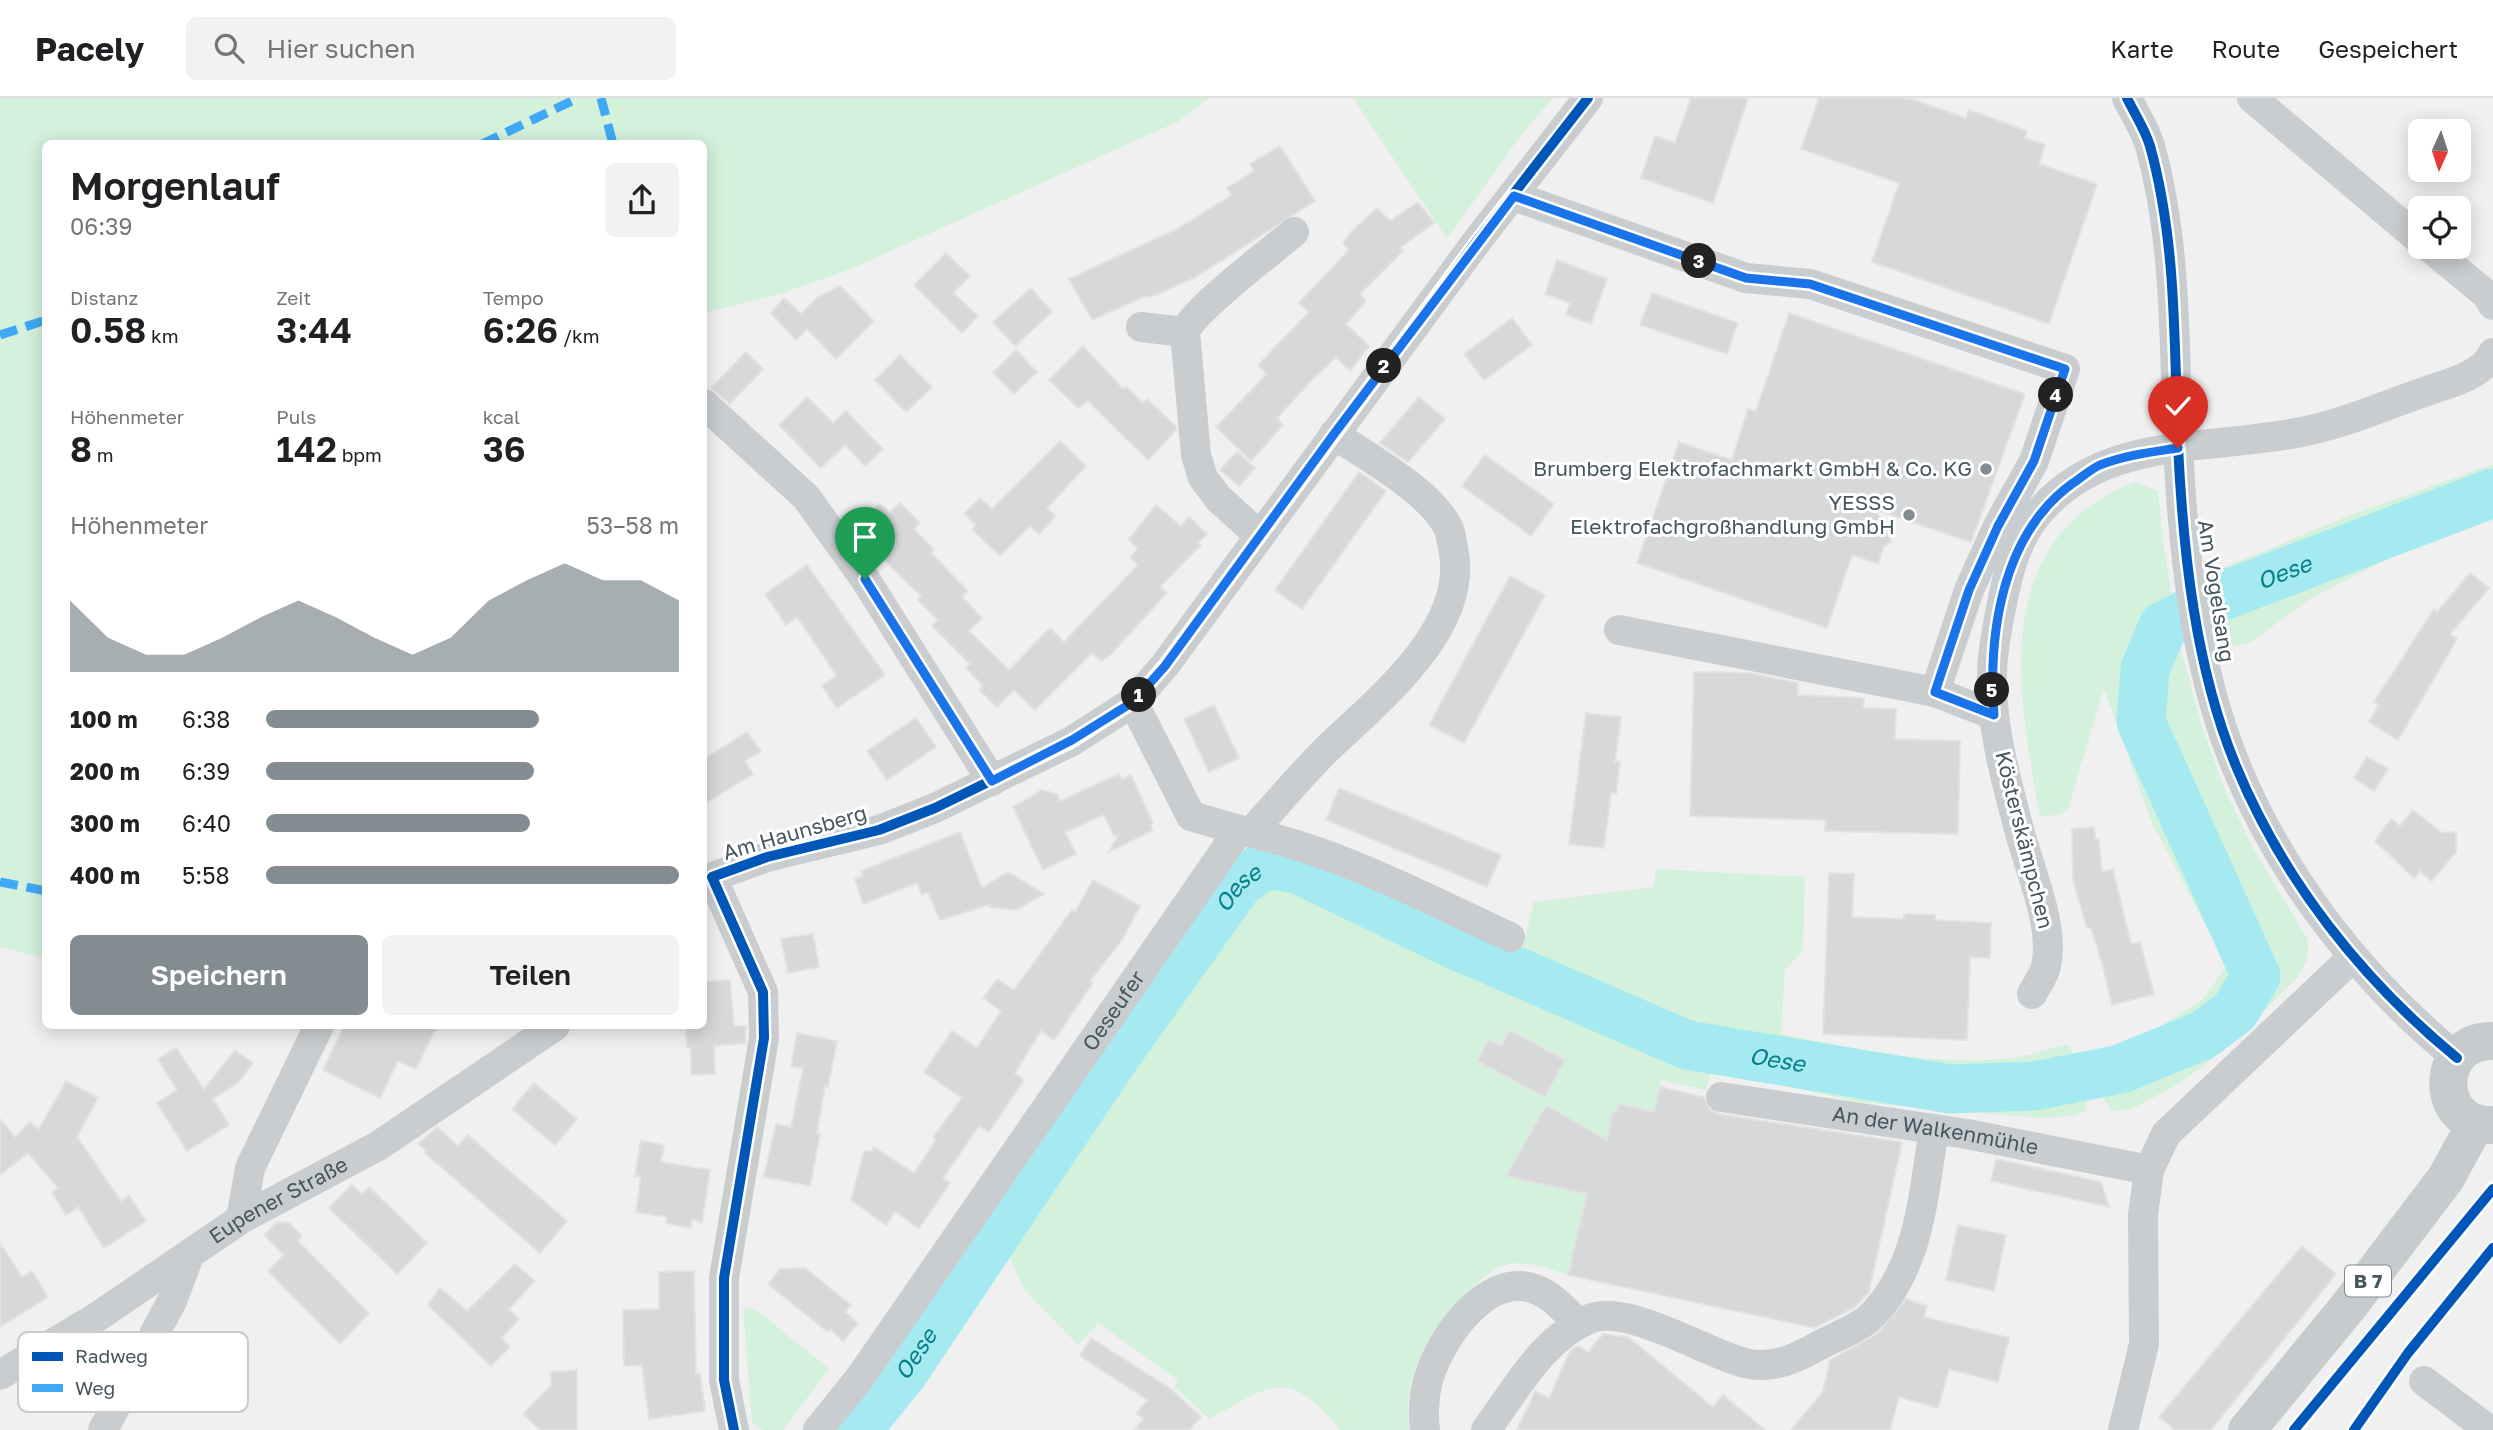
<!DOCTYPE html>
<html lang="de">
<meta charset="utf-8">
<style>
:root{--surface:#fff;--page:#f2f2f2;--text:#202124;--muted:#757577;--line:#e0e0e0;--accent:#828c91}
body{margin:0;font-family:"Golos Text",sans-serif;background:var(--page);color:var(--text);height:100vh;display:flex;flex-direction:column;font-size:26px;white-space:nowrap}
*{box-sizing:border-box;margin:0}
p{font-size:23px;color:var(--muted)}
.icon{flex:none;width:38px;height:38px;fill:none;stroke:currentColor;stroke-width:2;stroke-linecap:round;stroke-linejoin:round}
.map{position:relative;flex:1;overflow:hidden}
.side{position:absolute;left:42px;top:42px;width:665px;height:889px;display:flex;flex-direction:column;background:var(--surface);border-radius:10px;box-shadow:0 4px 18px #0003}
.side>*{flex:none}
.needle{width:46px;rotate:183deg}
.fabs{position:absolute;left:2408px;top:21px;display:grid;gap:14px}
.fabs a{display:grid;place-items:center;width:63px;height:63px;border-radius:10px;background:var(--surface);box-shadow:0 4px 18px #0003;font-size:35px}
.pin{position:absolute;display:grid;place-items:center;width:60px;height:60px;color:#fff;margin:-72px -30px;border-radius:50% 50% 50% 0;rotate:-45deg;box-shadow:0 0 7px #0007}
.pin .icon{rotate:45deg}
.km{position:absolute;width:35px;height:35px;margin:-18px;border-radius:50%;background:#222;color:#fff;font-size:19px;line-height:35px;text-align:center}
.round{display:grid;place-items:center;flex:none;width:74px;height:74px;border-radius:10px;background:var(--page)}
.overview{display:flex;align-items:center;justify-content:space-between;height:119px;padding:0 28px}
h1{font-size:38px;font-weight:600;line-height:52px}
.figures{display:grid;grid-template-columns:repeat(3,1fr);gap:10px;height:119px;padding:7px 28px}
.figures div{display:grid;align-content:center}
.figures b{font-size:35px;font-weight:600}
.figures small{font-size:19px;font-weight:400}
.figures p{font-size:19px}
.chart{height:196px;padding:14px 28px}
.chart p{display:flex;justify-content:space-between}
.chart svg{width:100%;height:126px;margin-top:7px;fill:var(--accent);opacity:.7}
.button{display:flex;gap:14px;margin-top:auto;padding:14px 28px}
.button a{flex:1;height:80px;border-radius:10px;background:var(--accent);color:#fff;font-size:28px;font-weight:600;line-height:80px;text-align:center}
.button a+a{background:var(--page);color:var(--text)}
ul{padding:0 28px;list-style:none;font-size:23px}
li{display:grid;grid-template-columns:112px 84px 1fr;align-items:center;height:52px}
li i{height:18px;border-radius:9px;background:var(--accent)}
header{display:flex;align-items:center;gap:42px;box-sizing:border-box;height:98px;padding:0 35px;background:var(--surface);border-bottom:2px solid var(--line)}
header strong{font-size:33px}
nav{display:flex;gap:38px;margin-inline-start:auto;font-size:24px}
.search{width:490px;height:63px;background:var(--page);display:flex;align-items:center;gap:18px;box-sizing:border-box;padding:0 24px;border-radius:10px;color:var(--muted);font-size:26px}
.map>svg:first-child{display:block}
</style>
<header>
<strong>Pacely</strong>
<div class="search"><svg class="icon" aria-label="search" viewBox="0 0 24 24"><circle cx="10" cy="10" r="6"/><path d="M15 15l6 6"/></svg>Hier suchen</div>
<nav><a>Karte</a><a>Route</a><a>Gespeichert</a></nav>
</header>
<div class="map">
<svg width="2493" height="1332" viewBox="0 0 2493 1332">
<rect width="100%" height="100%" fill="#f1f0f0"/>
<!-- green -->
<g fill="#d4f1db">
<polygon points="0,0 1209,0 1177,24 853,170 783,195 704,215 704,46 46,46 45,860 0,849"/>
<polygon points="1353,0 1553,0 1518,41 1447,141"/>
<polygon points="2493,366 2493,414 2427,440 2308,502 2251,544 2231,549 2215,473 2351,417"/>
<path d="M2134,384L2158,393L2163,444L2180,547L2201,625L2224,690L2255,754L2308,842L2307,861L2297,880L2223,953L2180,985L2132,1011L2111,1013L2100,994L2092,955L2163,927L2203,901L2225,870L2224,862L2151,723L2104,590L2068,711L2061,717L2040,718C2017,594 1988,443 2134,384Z"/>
<path d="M1655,771L1805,779L1803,852L1785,872L1781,936C1854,951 1937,969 2012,960C2030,957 2048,951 2065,947L2071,949L2074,963L2013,976L1924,974L1746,944L1665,920L1521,857L1534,804L1654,789Z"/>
<path d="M1270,784L1349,805L1486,877L1609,932L1703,963L1838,991L1959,1007L2008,1006L2087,993L2086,1013L2075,1018L2039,1020L1858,1004L1711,972L1706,992L1661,982L1634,1106L1587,1096L1568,1177C1549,1171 1519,1159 1499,1169C1466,1186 1416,1252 1410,1289C1408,1302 1409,1318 1409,1332H1340C1290,1269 1271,1285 1210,1321L1174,1289L1178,1282L1098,1225L1078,1247L1024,1191L1007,1153C1093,1035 1175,913 1257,792Z"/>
<polygon points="743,1209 758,1213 829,1271 783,1332 762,1332 752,1325"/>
</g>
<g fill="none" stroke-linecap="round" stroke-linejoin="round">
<!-- river -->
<path stroke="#a6eaf1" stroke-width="49" id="s1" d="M857,1332L903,1275L1113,962L1239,785L1267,766L1297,771L1451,845L1687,947L1950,991L2034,988L2121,971L2203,937L2235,913L2256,878L2141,624L2145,571L2163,528L2220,499L2493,395"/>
</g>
<!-- building -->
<g fill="#d7d8d9" stroke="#e2e2e3" stroke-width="2">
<polygon points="1691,0 1748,0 1713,105 1641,80 1655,38 1675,45"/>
<polygon points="1819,0 1908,0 1966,20 1969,12 2027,33 2025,40 2045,47 2039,66 2097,86 2049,226 1872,164 1899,85 1801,51"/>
<polygon points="1280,48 1315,103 1194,180 1153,198 1141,200 1092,222 1069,181 1177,131 1232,97 1227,90 1254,73 1250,66"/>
<polygon points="1418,104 1434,125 1400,150 1403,153 1360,196 1366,203 1346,226 1369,248 1350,273 1336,259 1310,284 1277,320 1283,327 1251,363 1216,329 1267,276 1258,267 1309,214 1299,205 1349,152 1343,145 1350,135 1377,110 1390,123"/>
<polygon points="946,155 970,178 953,195 978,218 962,235 914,187"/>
<polygon points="1557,162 1607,181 1591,226 1566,217 1570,205 1545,196"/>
<polygon points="840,188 874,223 836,261 807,231 796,242 771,215 784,200 801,216 818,199"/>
<polygon points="1031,190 1052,214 1015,248 993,224"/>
<polygon points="1652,195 1738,225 1727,256 1640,227"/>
<polygon points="1789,215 2025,296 1971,444 1876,412 1892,444 1884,448 1878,466 1852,457 1827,530 1637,465 1679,344 1732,362 1748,311 1756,313"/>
<polygon points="1512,220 1532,247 1484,282 1464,256"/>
<polygon points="1083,248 1123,291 1127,289 1143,305 1147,301 1176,329 1176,332 1148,362 1088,303 1078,310 1049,282"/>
<polygon points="1016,252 1037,274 1014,296 993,275"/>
<polygon points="746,254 763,271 730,306 711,290"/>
<polygon points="900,257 932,289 906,314 875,282"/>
<polygon points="807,299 833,325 846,313 883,351 865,368 845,347 821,370 779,327"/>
<polygon points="1419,299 1445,321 1408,364 1380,345"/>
<polygon points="1060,343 1086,368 1047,410 1056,418 1039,436 1030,428 1000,458 972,431 976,427 964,416 980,400 992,411"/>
<polygon points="1237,354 1255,370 1239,388 1220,372"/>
<polygon points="1485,357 1554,406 1531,438 1462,388"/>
<polygon points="1359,374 1386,393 1302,511 1275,492"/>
<polygon points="900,405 920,425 914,431 934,452 931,455 968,493 962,499 982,520 969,533 1009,572 1050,530 1064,544 1138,467 1130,459 1138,451 1129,441 1156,407 1181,428 1189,419 1207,436 1198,445 1201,447 1160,489 1167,495 1111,556 1101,563 1092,555 1035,612 1014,592 997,609 979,592 983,588 966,570 970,566 932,528 938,522 918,502 921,498 883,461 890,455 869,435 872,432 863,423 880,406 889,415"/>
<polygon points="807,467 885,577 837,610 822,588 836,578 827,563 797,519 786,527 765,496"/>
<polygon points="2470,475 2489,490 2450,536 2457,541 2398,642 2369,624 2379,607 2374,604 2434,511 2437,514"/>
<polygon points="1510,478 1545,497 1464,645 1429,627"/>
<polygon points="1694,574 1750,575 1798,585 1798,597 1864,600 1863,610 1896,611 1895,641 1960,643 1958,736 1825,733 1826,722 1690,718"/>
<polygon points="1214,607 1239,660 1209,674 1184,621"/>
<polygon points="1586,615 1621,619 1615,664 1620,664 1616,696 1611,695 1604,750 1569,746"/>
<polygon points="916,620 936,649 887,682 867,653"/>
<polygon points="747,634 761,653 745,663 753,676 704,706 704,661"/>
<polygon points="2367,659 2388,671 2374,693 2354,680"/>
<polygon points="1119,676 1122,681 1131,677 1153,725 1150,727 1153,732 1109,754 1119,736 1114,738 1104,717 1065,734 1076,756 1043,772 1013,709 1042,692 1057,696 1060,703"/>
<polygon points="1339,690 1501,757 1487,789 1326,722"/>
<polygon points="2413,712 2442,735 2456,734 2456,754 2432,783 2420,773 2414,780 2375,743 2391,721 2400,728"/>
<polygon points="2094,729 2095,741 2099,741 2102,774 2113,771 2131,846 2140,844 2154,896 2112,907 2103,869 2091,830 2087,830 2073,782 2072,731"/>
<polygon points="960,734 982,790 1008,774 1044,796 1016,812 989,809 991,806 940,822 928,794 922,797 917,785 863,806 855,781 863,778 861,773"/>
<polygon points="1829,775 1854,776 1852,819 1904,821 1904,816 1935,817 1935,822 1991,825 1990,860 1970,859 1967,942 1823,936"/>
<polygon points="1093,782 1140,808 1122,842 1090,883 1093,885 1054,942 1041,933 1015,975 1024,982 989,1034 979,1028 943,1080 950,1085 919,1130 895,1114 886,1127 851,1102 864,1053 872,1053 874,1049 914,1075 936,1042 933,1039 962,1000 924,974 952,933 977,950 1001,913 983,900 997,881 1014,892 1072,812 1075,814"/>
<polygon points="813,836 819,869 788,875 781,841"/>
<polygon points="730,882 734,928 746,928 745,945 714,948 715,976 691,977 691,950 687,950 686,929 704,928 704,884"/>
<polygon points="344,928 437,928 416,971 398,963 380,1000 323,972"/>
<polygon points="1510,932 1565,962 1545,999 1477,963 1488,942 1501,948"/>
<polygon points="797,935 837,943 828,989 825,988 817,1035 820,1036 810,1088 764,1079 776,1026 791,1029 803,970 791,968"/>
<polygon points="176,950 204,991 235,952 253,965 239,984 213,1001 229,1027 187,1053 157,1005 177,992 158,961"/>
<polygon points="66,983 98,1000 77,1039 121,1103 129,1097 146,1123 104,1150 78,1109 66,1117 52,1094 58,1090 28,1055 0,1077 0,1021 15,1039 30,1024 39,1031"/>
<polygon points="534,985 577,1021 555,1047 512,1011"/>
<polygon points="1660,989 1704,999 1710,1012 1718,1016 1902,1044 1869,1194 1855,1209 1815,1230 1568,1177 1587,1096 1506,1078 1546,1007 1607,1042 1613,1013 1617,1014 1619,1006 1654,1014"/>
<polygon points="437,1029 458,1048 468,1037 567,1123 540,1155 425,1055 427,1053 418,1046"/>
<polygon points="641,1043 664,1047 661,1064 710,1072 702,1124 692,1122 691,1130 666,1125 667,1119 636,1114 641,1078 635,1078"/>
<polygon points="1996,1061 2101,1084 2109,1109 1991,1083"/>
<polygon points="352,1087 362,1096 369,1089 427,1145 397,1176 329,1110"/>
<polygon points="278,1124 289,1125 302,1138 298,1143 369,1215 340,1246 268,1173 284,1157 264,1137"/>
<polygon points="1958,1127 2006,1137 1994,1193 1946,1182"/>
<polygon points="0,1145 22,1179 32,1173 48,1199 0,1229"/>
<polygon points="2302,1148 2336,1176 2211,1332 2175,1332 2159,1319"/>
<polygon points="515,1166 535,1183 509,1211 519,1221 501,1240 510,1249 491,1268 428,1207 440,1190 467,1213"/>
<polygon points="805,1170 851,1207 845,1214 858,1225 843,1243 831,1232 828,1234 768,1186 780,1171"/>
<polygon points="694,1173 696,1276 700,1276 705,1313 649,1321 642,1267 624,1268 623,1212 659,1211 659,1174"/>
<polygon points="1906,1201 1927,1208 1924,1219 2009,1240 1998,1284 1949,1271 1938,1310 1899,1299 1890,1332 1791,1332 1823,1294 1830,1262 1877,1236"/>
<polygon points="1603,1236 1628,1239 1713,1309 1723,1297 1765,1332 1517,1332 1535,1293 1549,1300 1570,1253 1578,1248 1588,1254"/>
<polygon points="1091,1240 1171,1291 1201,1319 1189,1332 1134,1332 1144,1321 1136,1315 1148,1302 1080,1258"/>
<polygon points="577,1272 577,1332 540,1332 523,1316 551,1288 551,1274"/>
</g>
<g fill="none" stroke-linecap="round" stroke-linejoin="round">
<!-- minor -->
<g stroke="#c9cdcf" stroke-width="30">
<path d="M2127,0C2134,15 2145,31 2150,48C2177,145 2174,247 2178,347C2183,453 2195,569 2236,668C2283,782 2362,882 2457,960"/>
<polyline points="2252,0 2420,142"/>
<polyline points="1514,98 1746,180 1810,186 2065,271 2034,363 1998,428 1969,492 1935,594"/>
<polyline points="2429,149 2487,197 2493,207"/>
<polyline points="1141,229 1185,234"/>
<polyline points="704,306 806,399 865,481 992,683"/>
<path d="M1260,438L1219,401L1203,380L1196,357L1185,234C1193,212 1272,153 1294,134"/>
<polyline points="1619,532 1935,594 1994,617"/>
<polyline points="1133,604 1191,718 1239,732"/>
<path d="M1251,734C1276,707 1300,678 1326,652C1377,603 1471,530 1453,450C1452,444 1451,435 1448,429C1429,392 1368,360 1334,336"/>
<path d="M2032,896C2036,888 2044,878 2046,868C2055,829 2030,773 2020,735C2008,689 1993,637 1992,589C1991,559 1997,530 2003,500C2008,475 2015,448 2030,426C2094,335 2206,354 2301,334C2343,326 2386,307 2427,293C2449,285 2482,278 2493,255"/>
<path id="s2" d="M1721,999L1967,1036L2149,1072"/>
<polyline points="241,1121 250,1070 319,928"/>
<path id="s3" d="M0,1277L97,1219L241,1121L378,1048L555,928"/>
<polyline points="2424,1283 2489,1332"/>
<polyline points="103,1332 172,1203 189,1158"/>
<polyline points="734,1332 724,1282 724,1180 764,940 763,894 712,779 767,759 879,732 935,710 1072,643 1133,604 1165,567 1477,143 1588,0"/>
<path id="s4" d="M818,1332L859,1281L1239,732C1336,752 1421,798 1510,839"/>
<path d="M1425,1332C1423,1316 1424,1295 1429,1279C1441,1241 1482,1180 1528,1189C1549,1193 1564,1212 1579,1226"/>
<path d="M1486,1332C1514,1294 1543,1240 1589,1221C1628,1205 1705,1255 1745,1265C1772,1272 1797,1260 1820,1247C1835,1239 1854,1232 1867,1222C1920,1174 1923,1097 1934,1031"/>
<polyline points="2123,1332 2144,1246 2143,1117 2149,1072 2166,1036 2353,859"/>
</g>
<!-- major -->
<g stroke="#c6cbcd" stroke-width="38">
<path d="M2493,943C2432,942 2435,1031 2493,1027"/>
<polyline points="2247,1332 2348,1209 2446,1080 2476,1025"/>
</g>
<!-- quiet -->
<g stroke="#3fa9f5" stroke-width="9" stroke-dasharray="18 9" stroke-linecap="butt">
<polyline points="601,0 613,46"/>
<polyline points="482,46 578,0"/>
<polyline points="0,237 46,222"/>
<polyline points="0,784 46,793"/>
</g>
<!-- cycleway casing -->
<g stroke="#fff" stroke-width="15">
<g id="cycleway">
<path d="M2127,0C2134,15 2145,31 2150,48C2177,145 2174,247 2178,347C2183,453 2195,569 2236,668C2283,782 2362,882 2457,960"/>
<polyline points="734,1332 724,1282 724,1180 764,940 763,894 712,779 767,759 879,732 935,710 1072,643 1133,604 1165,567 1477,143 1588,0"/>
<polyline points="2294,1332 2493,1091"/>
<polyline points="2354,1332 2408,1255 2493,1150"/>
</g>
</g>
<!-- cycleway -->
<use href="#cycleway" stroke="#0057b8" stroke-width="10"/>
</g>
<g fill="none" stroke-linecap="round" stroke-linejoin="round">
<!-- route casing -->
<g stroke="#fff" stroke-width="14">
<path id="route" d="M865,481L992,683L1072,642L1133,604L1165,568L1334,336L1514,98L1746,180L1810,186L2065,271L2034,363L1998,428L1969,492L1935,594L1994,617C1988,535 2002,436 2073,385C2082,379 2091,371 2100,367C2125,357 2152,354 2178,350"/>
</g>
<!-- route -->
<use href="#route" stroke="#1a73e8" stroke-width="9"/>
</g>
<!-- markers -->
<g fill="#828c91" stroke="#fff" stroke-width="2.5">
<circle cx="1986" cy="371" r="7"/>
<circle cx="1909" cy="417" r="7"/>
</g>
<g text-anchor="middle" stroke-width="6" stroke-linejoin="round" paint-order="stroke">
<!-- shield labels -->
<rect fill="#fff" stroke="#7e898e" stroke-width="2" x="2345" y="1167.5" width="46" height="31" rx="5"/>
<g font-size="19" font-weight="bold" fill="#46565e">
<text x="2368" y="1190">B 7</text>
</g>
<!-- poi labels -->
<g font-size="21" fill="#46565e" stroke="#fff" text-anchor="end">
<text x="1972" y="378">Brumberg Elektrofachmarkt GmbH &amp; Co. KG</text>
<text x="1895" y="412">YESSS<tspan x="1895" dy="24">Elektrofachgroßhandlung GmbH</tspan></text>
</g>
<!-- street labels -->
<g font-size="21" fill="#46565e" stroke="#fff">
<text transform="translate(2216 493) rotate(81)" y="7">Am Vogelsang</text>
<text transform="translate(795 735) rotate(-16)" y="7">Am Haunsberg</text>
<text transform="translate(2024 742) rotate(76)" y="7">Kösterskämpchen</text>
<text dy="7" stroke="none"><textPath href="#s4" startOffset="513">Oeseufer</textPath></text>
<text dy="7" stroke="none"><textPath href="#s2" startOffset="217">An der Walkenmühle</textPath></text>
<text dy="7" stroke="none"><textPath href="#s3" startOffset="329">Eupener Straße</textPath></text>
</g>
<!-- water labels -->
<g font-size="23" font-style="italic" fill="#07808b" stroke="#fff">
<text dy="8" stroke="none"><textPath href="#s1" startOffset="2280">Oese</textPath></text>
<text dy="8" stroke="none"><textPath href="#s1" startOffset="663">Oese</textPath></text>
<text dy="8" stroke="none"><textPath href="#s1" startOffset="1251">Oese</textPath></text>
<text dy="8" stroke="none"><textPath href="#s1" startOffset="96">Oese</textPath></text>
</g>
</g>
<!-- legend -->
<rect x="18" y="1234" width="230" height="80" rx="10" fill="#fff" stroke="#c8cccf" stroke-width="2"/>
<rect x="32" y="1254" width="31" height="9" fill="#0057b8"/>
<rect x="32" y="1286" width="31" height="8" fill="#3fa9f5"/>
<g font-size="19" fill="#46565e">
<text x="75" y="1265">Radweg</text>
<text x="75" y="1297">Weg</text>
</g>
</svg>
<div class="fabs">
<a><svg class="needle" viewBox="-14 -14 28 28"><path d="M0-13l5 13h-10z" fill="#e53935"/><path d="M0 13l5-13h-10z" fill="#757577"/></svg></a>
<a><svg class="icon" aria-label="locate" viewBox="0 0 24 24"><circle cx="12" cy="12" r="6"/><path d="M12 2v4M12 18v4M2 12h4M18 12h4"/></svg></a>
</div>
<div class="pin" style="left:865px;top:481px;background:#1e9e55"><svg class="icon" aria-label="arrive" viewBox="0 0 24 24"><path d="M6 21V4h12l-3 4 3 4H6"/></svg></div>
<div class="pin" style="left:2178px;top:350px;background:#d93025"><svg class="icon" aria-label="check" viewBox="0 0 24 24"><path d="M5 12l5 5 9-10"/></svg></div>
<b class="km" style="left:1139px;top:597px">1</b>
<b class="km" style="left:1384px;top:268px">2</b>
<b class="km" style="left:1699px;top:163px">3</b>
<b class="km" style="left:2056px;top:297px">4</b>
<b class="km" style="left:1992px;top:592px">5</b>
<section class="side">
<div class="overview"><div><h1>Morgenlauf</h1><p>06:39</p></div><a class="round"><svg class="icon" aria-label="share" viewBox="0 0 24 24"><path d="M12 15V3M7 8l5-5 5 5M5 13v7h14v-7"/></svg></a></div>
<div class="figures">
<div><p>Distanz</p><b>0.58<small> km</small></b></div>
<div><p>Zeit</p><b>3:44</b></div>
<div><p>Tempo</p><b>6:26<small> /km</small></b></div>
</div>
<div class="figures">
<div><p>Höhenmeter</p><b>8<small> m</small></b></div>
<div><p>Puls</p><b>142<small> bpm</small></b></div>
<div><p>kcal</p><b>36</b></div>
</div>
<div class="chart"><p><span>Höhenmeter</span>53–58 m</p>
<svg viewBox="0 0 160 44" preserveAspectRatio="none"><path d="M0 44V19L10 32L20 38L30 38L40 32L50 25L60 19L70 25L80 32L90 38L100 32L110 19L120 12L130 6L140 12L150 12L160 19V44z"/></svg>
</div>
<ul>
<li><b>100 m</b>6:38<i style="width:66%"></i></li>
<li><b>200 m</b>6:39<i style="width:65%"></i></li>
<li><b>300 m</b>6:40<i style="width:64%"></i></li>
<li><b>400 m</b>5:58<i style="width:100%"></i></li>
</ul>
<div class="button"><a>Speichern</a><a>Teilen</a></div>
</section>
</div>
